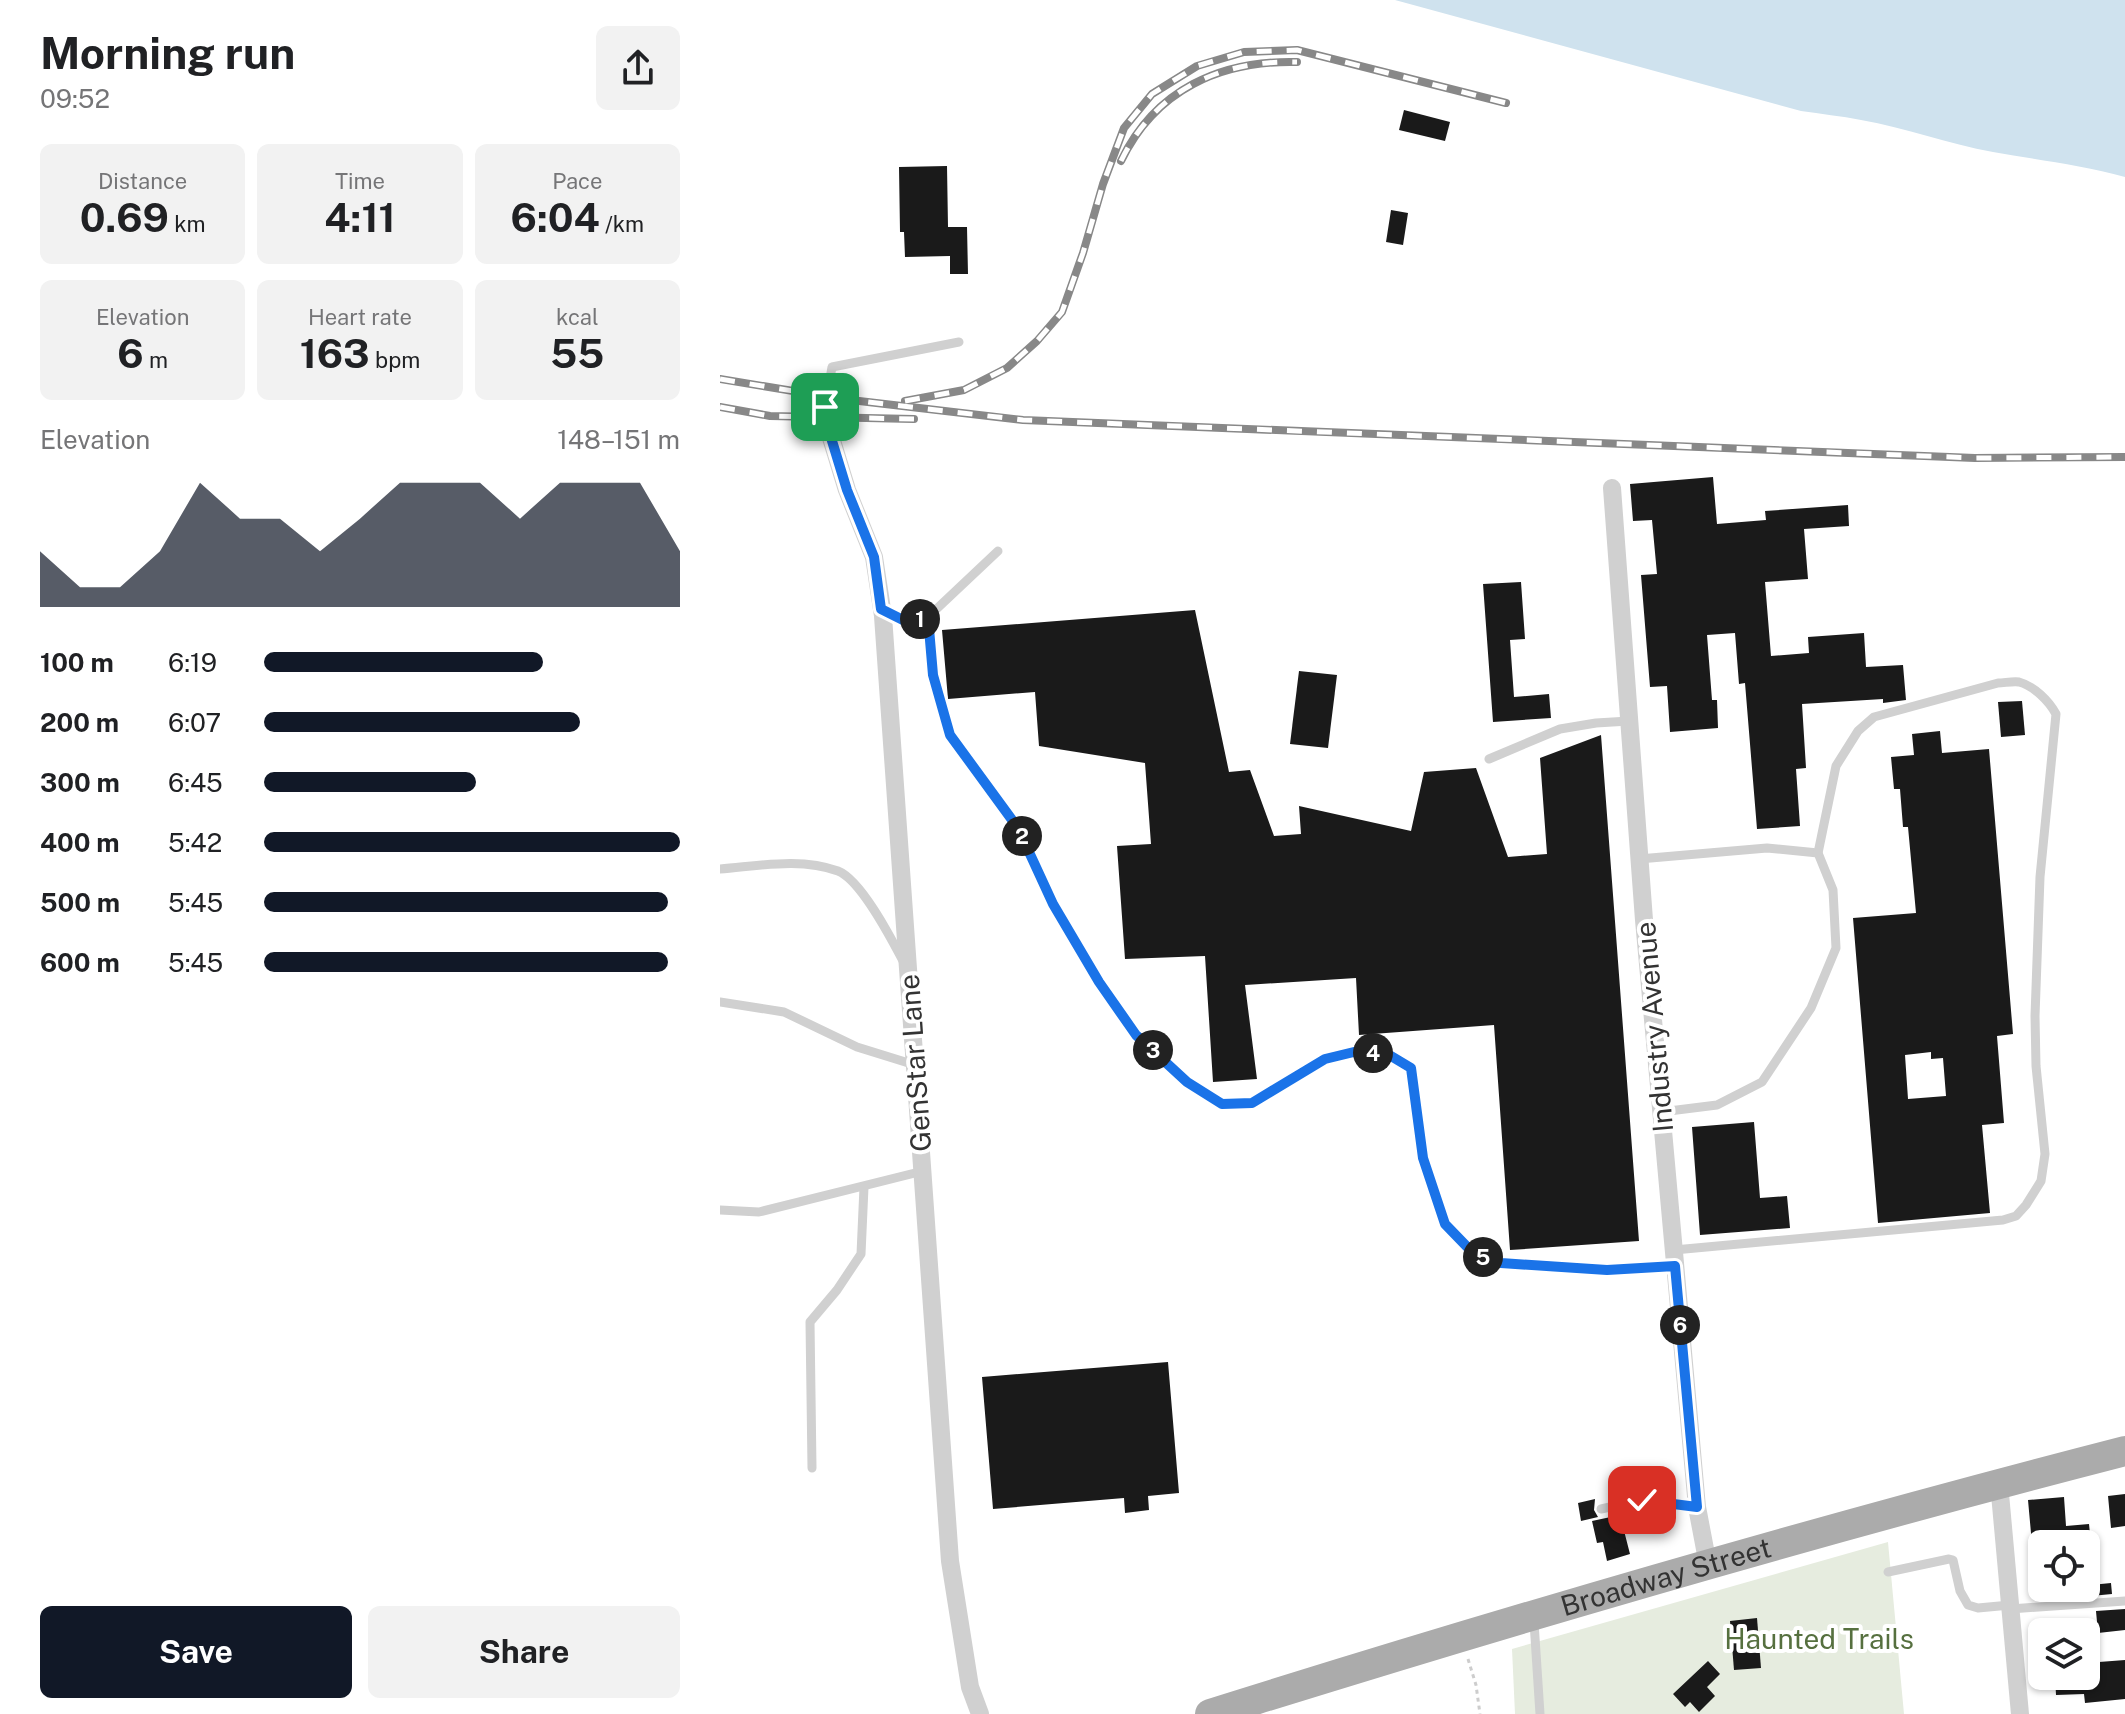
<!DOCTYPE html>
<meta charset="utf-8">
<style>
:root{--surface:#fff;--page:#f2f2f2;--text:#202124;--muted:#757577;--accent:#111827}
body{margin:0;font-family:"Public Sans",sans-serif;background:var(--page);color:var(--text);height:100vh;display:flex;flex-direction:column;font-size:30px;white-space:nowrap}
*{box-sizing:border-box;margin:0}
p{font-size:26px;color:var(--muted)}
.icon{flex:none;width:44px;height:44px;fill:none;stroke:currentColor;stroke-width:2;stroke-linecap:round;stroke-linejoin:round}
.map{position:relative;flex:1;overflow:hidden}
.drawer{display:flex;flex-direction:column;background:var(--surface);width:720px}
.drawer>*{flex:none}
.buttons{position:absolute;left:1308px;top:1530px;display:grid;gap:16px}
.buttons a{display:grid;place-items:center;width:72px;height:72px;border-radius:12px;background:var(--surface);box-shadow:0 2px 6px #0004;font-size:40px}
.pin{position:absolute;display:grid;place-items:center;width:68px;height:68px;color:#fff;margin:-34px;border-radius:16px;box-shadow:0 4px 12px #0006}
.km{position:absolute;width:40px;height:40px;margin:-20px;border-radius:50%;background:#222;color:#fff;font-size:22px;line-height:40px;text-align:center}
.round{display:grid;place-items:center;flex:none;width:84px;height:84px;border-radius:12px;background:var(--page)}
.head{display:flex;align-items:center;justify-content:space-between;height:136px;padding:0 40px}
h1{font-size:44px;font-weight:700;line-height:60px}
.metrics{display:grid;grid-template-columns:repeat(3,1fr);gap:12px;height:136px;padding:8px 40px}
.metrics div{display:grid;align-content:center;border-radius:12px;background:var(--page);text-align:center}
.metrics b{font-size:40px;font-weight:700}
.metrics small{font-size:22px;font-weight:400}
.metrics p{font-size:22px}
.chart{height:224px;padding:16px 40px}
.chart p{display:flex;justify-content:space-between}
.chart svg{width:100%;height:144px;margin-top:8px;fill:var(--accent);opacity:.7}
.cta{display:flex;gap:16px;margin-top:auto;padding:16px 40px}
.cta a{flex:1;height:92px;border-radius:12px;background:var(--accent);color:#fff;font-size:32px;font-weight:700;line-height:92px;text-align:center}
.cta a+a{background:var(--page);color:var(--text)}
ul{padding:0 40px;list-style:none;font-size:26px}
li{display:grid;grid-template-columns:128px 96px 1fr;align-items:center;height:60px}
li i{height:20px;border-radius:10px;background:var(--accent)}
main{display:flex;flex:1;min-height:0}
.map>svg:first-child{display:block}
</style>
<main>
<section class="drawer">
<div class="head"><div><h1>Morning run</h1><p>09:52</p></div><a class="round"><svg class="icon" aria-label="share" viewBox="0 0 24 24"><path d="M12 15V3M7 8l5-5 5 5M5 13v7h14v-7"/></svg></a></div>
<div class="metrics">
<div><p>Distance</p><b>0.69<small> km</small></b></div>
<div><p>Time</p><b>4:11</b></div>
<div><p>Pace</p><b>6:04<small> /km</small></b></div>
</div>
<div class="metrics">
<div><p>Elevation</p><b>6<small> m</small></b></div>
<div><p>Heart rate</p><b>163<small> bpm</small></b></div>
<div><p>kcal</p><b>55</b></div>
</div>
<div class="chart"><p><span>Elevation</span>148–151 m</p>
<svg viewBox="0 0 160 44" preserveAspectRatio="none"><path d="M0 44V27L10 38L20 38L30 27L40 6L50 17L60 17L70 27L80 17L90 6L100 6L110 6L120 17L130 6L140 6L150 6L160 27V44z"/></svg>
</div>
<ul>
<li><b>100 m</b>6:19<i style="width:67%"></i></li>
<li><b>200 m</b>6:07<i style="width:76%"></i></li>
<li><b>300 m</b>6:45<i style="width:51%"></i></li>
<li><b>400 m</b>5:42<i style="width:100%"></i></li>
<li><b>500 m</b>5:45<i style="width:97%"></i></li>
<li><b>600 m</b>5:45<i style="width:97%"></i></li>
</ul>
<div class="cta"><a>Save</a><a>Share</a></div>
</section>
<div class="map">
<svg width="1405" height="1714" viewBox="0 0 1405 1714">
<rect width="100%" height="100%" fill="#fff"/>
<!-- green -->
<polygon fill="#e6ecdf" points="1168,1542 1184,1714 795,1714 792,1649"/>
<!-- water -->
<path fill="#cfe2ee" d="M675,0H1405V177C1362,165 1317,160 1273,152C1229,144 1186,128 1141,120C1121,116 1101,114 1081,111Z"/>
<!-- building -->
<g fill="#1a1a1a" fill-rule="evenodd">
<polygon points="684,110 730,122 725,141 679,130"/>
<polygon points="227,166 228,227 247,227 248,274 230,274 230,256 185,257 184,232 180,232 179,167"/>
<polygon points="671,210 688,213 683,245 666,242"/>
<polygon points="993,477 997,524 1046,520 1045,511 1128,505 1129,526 1084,529 1088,579 1045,582 1051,656 1089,653 1088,637 1144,633 1146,667 1183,665 1186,700 1163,703 1163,699 1082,704 1086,768 1076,769 1080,826 1037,829 1025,683 1019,684 1015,633 987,635 992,700 997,700 998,728 950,732 947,686 930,687 921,575 937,574 932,520 913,521 910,484"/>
<polygon points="801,582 805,639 790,640 794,697 829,694 831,718 773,722 763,584"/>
<polygon points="475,610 509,772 530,770 554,836 581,834 579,806 691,831 704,772 756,768 788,857 827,854 820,758 881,735 919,1241 790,1250 774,1025 639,1035 636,978 525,985 537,1079 493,1082 485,956 405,959 397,846 431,844 425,763 319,746 315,692 228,699 222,630"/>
<polygon points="579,671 617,675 608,748 570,744"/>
<polygon points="1302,701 1305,735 1281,737 1278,702"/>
<path d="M1220,731L1222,753L1269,749L1293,1034L1277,1036L1284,1123L1262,1125L1270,1213L1158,1223L1133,918L1196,913L1188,827H1183L1180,789H1174L1171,757L1194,755L1192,734ZM1211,1052V1059L1223,1058L1226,1096L1188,1099L1185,1055Z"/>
<polygon points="1034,1122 1040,1198 1067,1196 1070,1228 980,1235 972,1127"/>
<polygon points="448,1362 459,1493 428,1496 429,1510 405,1513 404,1498 273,1509 262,1377"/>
<polygon points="1405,1494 1405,1526 1391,1528 1388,1496"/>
<polygon points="1344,1497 1346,1526 1369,1524 1371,1544 1350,1544 1350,1541 1312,1544 1308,1500"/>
<polygon points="875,1499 874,1510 878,1517 861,1521 858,1503"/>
<polygon points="900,1515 910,1554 887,1561 883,1542 877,1543 872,1521"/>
<polygon points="1391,1583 1392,1594 1371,1596 1371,1585"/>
<polygon points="1315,1588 1334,1588 1335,1598 1316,1600"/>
<polygon points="1405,1609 1405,1630 1378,1633 1376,1611"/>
<polygon points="1037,1618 1041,1668 1014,1670 1010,1621"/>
<polygon points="1405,1660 1405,1699 1365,1703 1364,1694 1336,1695 1335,1676 1366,1676 1366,1663"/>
<polygon points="988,1661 1000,1674 987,1687 995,1696 979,1712 970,1702 965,1707 953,1694"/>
</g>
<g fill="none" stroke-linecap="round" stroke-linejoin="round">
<!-- path -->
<polyline stroke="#cdcdcd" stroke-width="3" stroke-dasharray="4 4" stroke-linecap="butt" points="748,1659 756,1685 760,1714"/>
<!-- service -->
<g stroke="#d0d0d0" stroke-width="9">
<polyline points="105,418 105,407 112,367 239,342"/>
<polyline points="161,609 187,622 208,617 278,551"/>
<polyline points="208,617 213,675 230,735 298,828 333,904 379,982 416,1035 467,1082 502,1104 532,1103 605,1059 638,1051 671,1056 691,1068 703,1158 725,1224 754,1254 781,1263 887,1270 955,1266"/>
<polyline points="769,759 840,729 876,723 909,721"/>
<polyline points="919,859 1047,848 1098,853 1113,890 1116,948 1091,1008 1042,1082 997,1105 941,1112"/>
<path d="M0,869C38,866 81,857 118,871C141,880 171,938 183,961"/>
<polyline points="0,1002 64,1012 137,1047 195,1065"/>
<polyline points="0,1210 39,1212 203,1171"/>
<path d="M954,1250L1283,1220L1296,1216L1306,1205L1321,1181L1325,1154L1316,1066L1315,1016L1320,877L1336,714C1329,701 1314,686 1299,682C1293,681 1284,683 1278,683L1154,717L1138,731L1116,766L1098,853"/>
<polyline points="92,1468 90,1322 117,1290 141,1254 144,1187"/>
<polyline points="881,1509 922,1500 977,1507"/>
<polyline points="1168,1572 1229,1559 1233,1560 1240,1591 1248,1605 1258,1608 1290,1605"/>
<polyline points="1290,1609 1405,1601"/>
<polyline points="814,1622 820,1714"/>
</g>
<!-- minor -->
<g stroke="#d0d0d0" stroke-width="18">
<polyline points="105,418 127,490 154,557 163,616 230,1561 250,1687 260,1714"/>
<polyline points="892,488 924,920 977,1507 988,1565"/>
<polyline points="1279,1483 1300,1714"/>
</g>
<!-- primary -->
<path stroke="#ababab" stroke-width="30" id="s1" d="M490,1714C793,1619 1098,1530 1405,1451"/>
<!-- rail casing -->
<g stroke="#888" stroke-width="8">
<g id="rail">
<path d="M401,161C435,90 500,60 577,62"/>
<polyline points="0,379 122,399 303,420 1255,458 1405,457"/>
<polyline points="185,401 244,390 287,368 317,341 342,312 363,253 383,184 404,128 432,94 477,66 524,52 577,50 786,103"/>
<polyline points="0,407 50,416 194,419"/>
</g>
</g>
<!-- rail -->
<use href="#rail" stroke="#fff" stroke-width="5" stroke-dasharray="15" stroke-linecap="butt"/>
</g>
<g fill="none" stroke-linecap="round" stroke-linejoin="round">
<!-- route casing -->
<g stroke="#fff" stroke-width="16">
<polyline id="route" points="105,407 105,418 127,490 154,557 161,609 187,622 208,617 213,675 230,735 298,828 333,904 379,982 416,1035 467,1082 502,1104 532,1103 605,1059 638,1051 671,1056 691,1068 703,1158 725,1224 754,1254 781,1263 887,1270 955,1266 977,1507 922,1500"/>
</g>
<!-- route -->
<use href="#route" stroke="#1a73e8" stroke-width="10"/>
</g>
<g text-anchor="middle" stroke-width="8" stroke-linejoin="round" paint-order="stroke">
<!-- street labels -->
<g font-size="28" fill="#333" stroke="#fff">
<text transform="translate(934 1027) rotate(-95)" y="10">Industry Avenue</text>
<text transform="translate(195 1063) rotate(-94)" y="10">GenStar Lane</text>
<text dy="10" stroke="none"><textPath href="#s1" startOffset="476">Broadway Street</textPath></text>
</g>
<!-- park labels -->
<g font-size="28" fill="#56703f" stroke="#fff">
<text x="1099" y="1649">Haunted Trails</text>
</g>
</g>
</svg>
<div class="buttons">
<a><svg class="icon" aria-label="locate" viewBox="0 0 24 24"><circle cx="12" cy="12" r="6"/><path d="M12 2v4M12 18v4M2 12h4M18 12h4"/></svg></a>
<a><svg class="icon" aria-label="layers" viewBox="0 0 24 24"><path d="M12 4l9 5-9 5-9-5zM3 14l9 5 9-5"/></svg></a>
</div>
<div class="pin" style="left:105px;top:407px;background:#1e9e55"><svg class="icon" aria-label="arrive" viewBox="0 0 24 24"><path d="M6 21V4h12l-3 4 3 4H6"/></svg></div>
<div class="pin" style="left:922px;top:1500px;background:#d93025"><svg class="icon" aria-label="check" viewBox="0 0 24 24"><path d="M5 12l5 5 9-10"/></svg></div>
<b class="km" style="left:200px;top:619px">1</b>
<b class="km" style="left:302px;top:836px">2</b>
<b class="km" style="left:433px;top:1050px">3</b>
<b class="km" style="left:653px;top:1053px">4</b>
<b class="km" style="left:763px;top:1257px">5</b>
<b class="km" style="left:960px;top:1325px">6</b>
</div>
</main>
